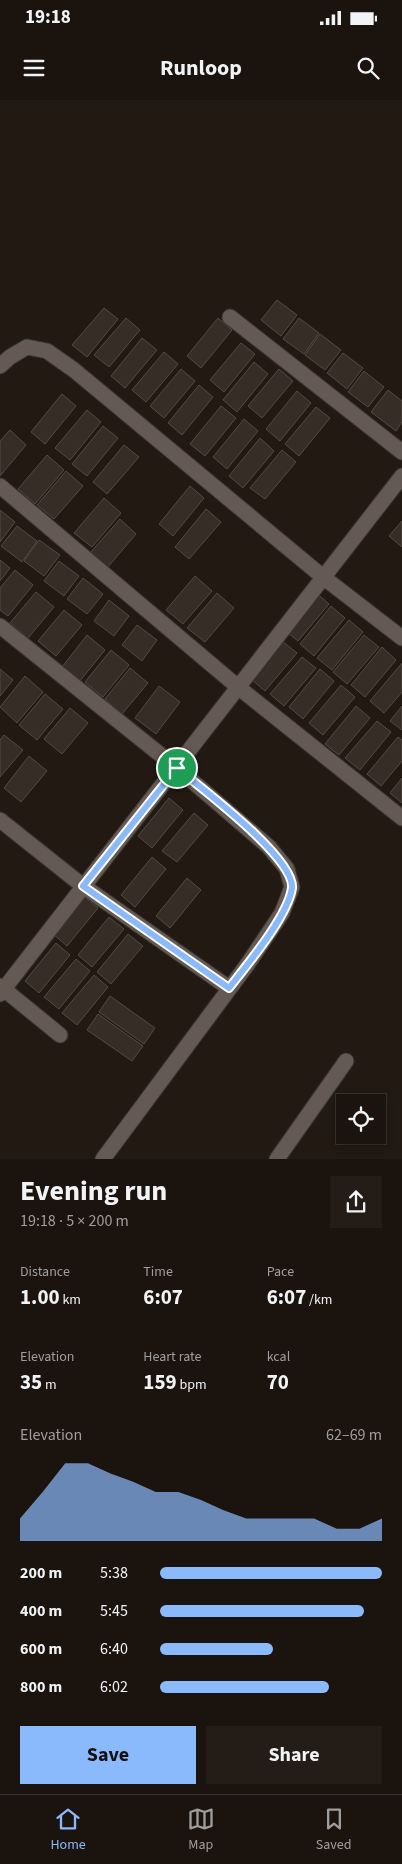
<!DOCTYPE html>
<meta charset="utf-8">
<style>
:root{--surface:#1a130e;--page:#231c17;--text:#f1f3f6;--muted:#9f9e9e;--line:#38322e;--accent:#8bbafc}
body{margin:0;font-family:"Source Sans 3",sans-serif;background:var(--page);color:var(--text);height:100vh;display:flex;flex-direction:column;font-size:19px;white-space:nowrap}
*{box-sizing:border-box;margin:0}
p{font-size:16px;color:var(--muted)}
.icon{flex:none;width:28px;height:28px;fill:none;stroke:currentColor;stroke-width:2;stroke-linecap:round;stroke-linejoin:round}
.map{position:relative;height:1059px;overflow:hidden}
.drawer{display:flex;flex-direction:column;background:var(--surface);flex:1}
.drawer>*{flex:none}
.buttons{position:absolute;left:336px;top:994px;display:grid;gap:10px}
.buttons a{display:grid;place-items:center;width:50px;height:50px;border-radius:0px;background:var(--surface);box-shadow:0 2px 8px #0003,0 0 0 1px var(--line);font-size:25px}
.pin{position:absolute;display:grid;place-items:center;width:42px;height:42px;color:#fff;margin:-21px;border:2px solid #fff;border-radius:50%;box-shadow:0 1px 5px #0007}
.round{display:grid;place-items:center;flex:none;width:52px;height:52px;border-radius:0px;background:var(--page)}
.overview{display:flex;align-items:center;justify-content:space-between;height:85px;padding:0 20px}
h1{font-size:28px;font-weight:700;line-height:38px}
.figures{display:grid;grid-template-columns:repeat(3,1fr);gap:8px;height:85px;padding:5px 20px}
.figures div{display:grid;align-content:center}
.figures b{font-size:21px;font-weight:700}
.figures small{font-size:14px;font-weight:400}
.figures p{font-size:14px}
.chart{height:140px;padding:10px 20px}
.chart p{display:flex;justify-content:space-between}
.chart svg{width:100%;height:90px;margin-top:5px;fill:var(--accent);opacity:.7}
.cta{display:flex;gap:10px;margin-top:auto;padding:10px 20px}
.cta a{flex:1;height:58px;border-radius:0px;background:var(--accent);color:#111;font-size:20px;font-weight:700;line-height:58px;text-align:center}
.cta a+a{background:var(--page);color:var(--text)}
ul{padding:0 20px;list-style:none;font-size:16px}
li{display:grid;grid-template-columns:80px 60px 1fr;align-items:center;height:38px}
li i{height:12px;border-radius:6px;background:var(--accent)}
.status{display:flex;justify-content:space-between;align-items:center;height:35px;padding:0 25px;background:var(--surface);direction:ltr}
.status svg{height:14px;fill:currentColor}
header{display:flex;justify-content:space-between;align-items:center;height:65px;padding:0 20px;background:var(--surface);font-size:22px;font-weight:700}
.tab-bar{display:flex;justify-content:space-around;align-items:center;height:70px;border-top:1px solid var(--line);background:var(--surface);font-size:14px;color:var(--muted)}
.tab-bar a{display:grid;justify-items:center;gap:2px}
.tab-bar .active{color:var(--accent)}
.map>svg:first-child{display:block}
</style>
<div class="status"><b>19:18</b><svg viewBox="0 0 49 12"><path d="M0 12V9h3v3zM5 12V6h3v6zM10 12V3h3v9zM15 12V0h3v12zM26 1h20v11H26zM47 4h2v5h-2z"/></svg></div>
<header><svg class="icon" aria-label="menu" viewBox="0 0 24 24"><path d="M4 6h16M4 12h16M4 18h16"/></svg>Runloop<svg class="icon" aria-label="search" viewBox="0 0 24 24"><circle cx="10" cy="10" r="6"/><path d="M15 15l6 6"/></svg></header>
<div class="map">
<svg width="402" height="1059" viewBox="0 0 402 1059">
<rect width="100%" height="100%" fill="#221913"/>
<!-- building -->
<g fill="#362d26" stroke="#534a43">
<polygon points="277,200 297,215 281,236 261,220"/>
<polygon points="104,208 118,219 87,257 72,245"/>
<polygon points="126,218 140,230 109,267 94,255"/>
<polygon points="218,218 232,230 201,268 187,256"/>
<polygon points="299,218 319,233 304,254 283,239"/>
<polygon points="320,234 341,250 325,270 305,255"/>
<polygon points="142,238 157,250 125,288 111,276"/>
<polygon points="241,243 255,254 224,292 210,280"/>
<polygon points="164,252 178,264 146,302 132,290"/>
<polygon points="343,253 363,268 347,289 327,273"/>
<polygon points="254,262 268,274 237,312 223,300"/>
<polygon points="181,269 195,281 164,318 150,306"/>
<polygon points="279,269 293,281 262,318 248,306"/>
<polygon points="364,271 384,287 368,307 348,292"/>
<polygon points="199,285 213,297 182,335 168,323"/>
<polygon points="388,290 402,301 402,322 396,331 371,312"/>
<polygon points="297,291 311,303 280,341 266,329"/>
<polygon points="62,294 76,306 45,344 31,332"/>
<polygon points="221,306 236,318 205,356 190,344"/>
<polygon points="316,307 330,318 299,356 285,344"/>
<polygon points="87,310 101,322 70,360 55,348"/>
<polygon points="244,319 258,331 227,369 213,357"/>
<polygon points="103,326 118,338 87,376 72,364"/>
<polygon points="10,330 26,345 0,376 0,341"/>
<polygon points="260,338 274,351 243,388 229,376"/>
<polygon points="124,345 139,357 107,394 93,382"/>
<polygon points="282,350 296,362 265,399 250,388"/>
<polygon points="47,355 64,370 35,404 18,389"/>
<polygon points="66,371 83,386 54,419 37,405"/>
<polygon points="190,386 204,398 173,436 159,424"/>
<polygon points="104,398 121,413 92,447 74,433"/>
<polygon points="206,409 221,422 189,459 175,447"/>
<polygon points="0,410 15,422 0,442"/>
<polygon points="120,419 136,434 107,468 90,453"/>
<polygon points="402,421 402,447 389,436"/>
<polygon points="17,426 37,441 22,462 1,446"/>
<polygon points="39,440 60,455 44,476 24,461"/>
<polygon points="0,460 10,468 0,481"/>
<polygon points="59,461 79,476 64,496 44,481"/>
<polygon points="15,470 33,485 8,516 0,510 0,488"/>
<polygon points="195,476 212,491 183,524 166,510"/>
<polygon points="83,478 103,494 87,514 67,499"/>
<polygon points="36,492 54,507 28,538 10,523"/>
<polygon points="315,492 329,504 298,541 284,530"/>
<polygon points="217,493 234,508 205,542 187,528"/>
<polygon points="109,500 129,516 114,536 94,521"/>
<polygon points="331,506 345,518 314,556 300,544"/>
<polygon points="64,510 82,525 56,556 38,541"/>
<polygon points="349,520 363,532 332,570 317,558"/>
<polygon points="137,525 157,540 142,561 122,545"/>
<polygon points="87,535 105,550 79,582 62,567"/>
<polygon points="364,535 379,547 347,584 333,572"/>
<polygon points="282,541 297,553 265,591 251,579"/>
<polygon points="382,547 396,560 365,597 351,585"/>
<polygon points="111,550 129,565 103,597 85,582"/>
<polygon points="302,557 316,568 284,606 270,594"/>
<polygon points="402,563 402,592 384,613 370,601"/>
<polygon points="130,568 148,583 122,614 105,599"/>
<polygon points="0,569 13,580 0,596"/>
<polygon points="320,569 334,581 303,619 289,607"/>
<polygon points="25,576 43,592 17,623 0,607"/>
<polygon points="341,585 355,597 323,635 309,623"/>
<polygon points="159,586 180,602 156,634 135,618"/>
<polygon points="45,594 63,609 37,640 19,625"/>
<polygon points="356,606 370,618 339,655 325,644"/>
<polygon points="402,606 402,630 390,621"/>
<polygon points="70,608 88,623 62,654 44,639"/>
<polygon points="377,621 391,632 360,670 345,658"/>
<polygon points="4,635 23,650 0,677 0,640"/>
<polygon points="398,637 402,640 402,661 381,686 367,674"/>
<polygon points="29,656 47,671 21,702 4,688"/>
<polygon points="402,678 402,703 390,693"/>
<polygon points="169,698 183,710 152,748 138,736"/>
<polygon points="194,713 208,725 177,762 162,751"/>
<polygon points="152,757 166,769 135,807 121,795"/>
<polygon points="187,778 201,790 170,828 156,816"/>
<polygon points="84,796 98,808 67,846 53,834"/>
<polygon points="109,817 124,829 92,867 78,855"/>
<polygon points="128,834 143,846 111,884 97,872"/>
<polygon points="56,843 70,855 39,893 25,881"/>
<polygon points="76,859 90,871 59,909 44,897"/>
<polygon points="94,875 108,887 77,925 62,913"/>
<polygon points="110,896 155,928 144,944 99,912"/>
<polygon points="98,914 143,946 132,961 87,930"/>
</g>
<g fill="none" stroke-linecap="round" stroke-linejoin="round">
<!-- minor casing -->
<g stroke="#3a3431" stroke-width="17">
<g id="minor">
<polyline points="230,217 402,352"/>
<polyline points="0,266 10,257 27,247 47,251 74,270 323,477 402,538"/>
<polyline points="0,386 238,587 402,718"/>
<polyline points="0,526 177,668 269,747 287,769 292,787 282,813 247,865 103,1059"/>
<polyline points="0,720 83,786 229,888"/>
<polyline points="0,886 60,935"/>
<polyline points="0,894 402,376"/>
<polyline points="277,1059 346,961"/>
</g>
</g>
<!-- minor -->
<use href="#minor" stroke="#645a53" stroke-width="15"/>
</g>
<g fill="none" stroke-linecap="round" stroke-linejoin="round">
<!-- route casing -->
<g stroke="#fff" stroke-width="10">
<path id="route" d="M177,668C201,688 295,758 292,788C288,816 247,865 229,888L83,786Z"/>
</g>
<!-- route -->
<use href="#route" stroke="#8bbafc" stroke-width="6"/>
</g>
</svg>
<div class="buttons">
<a><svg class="icon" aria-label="locate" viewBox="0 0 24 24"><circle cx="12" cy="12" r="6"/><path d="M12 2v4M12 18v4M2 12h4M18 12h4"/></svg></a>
</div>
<div class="pin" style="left:177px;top:668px;background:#1e9e55"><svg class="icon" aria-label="arrive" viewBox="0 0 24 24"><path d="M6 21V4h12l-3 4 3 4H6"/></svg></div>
</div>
<section class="drawer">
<div class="overview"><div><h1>Evening run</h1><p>19:18 · 5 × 200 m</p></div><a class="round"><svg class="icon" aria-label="share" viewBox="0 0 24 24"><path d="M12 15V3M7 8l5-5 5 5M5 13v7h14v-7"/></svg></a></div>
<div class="figures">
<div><p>Distance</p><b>1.00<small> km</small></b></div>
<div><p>Time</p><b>6:07</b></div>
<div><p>Pace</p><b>6:07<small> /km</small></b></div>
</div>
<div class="figures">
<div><p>Elevation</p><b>35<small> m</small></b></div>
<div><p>Heart rate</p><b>159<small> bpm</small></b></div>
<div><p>kcal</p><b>70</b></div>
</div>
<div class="chart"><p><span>Elevation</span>62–69 m</p>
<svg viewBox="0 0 160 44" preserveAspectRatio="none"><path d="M0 44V33L10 20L20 6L30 6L40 11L50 15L60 20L70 20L80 24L90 29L100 33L110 33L120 33L130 33L140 38L150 38L160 33V44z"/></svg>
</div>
<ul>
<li><b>200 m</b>5:38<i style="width:100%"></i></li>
<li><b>400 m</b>5:45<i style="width:92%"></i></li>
<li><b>600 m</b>6:40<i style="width:51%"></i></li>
<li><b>800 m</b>6:02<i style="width:76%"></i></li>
</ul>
<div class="cta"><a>Save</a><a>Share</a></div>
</section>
<nav class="tab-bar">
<a class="active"><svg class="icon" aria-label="home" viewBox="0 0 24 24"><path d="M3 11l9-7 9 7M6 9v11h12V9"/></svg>Home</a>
<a><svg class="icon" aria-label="map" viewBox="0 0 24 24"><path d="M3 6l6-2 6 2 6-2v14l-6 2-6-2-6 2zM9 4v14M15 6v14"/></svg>Map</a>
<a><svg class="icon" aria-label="saved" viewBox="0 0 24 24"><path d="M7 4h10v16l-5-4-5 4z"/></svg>Saved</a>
</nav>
